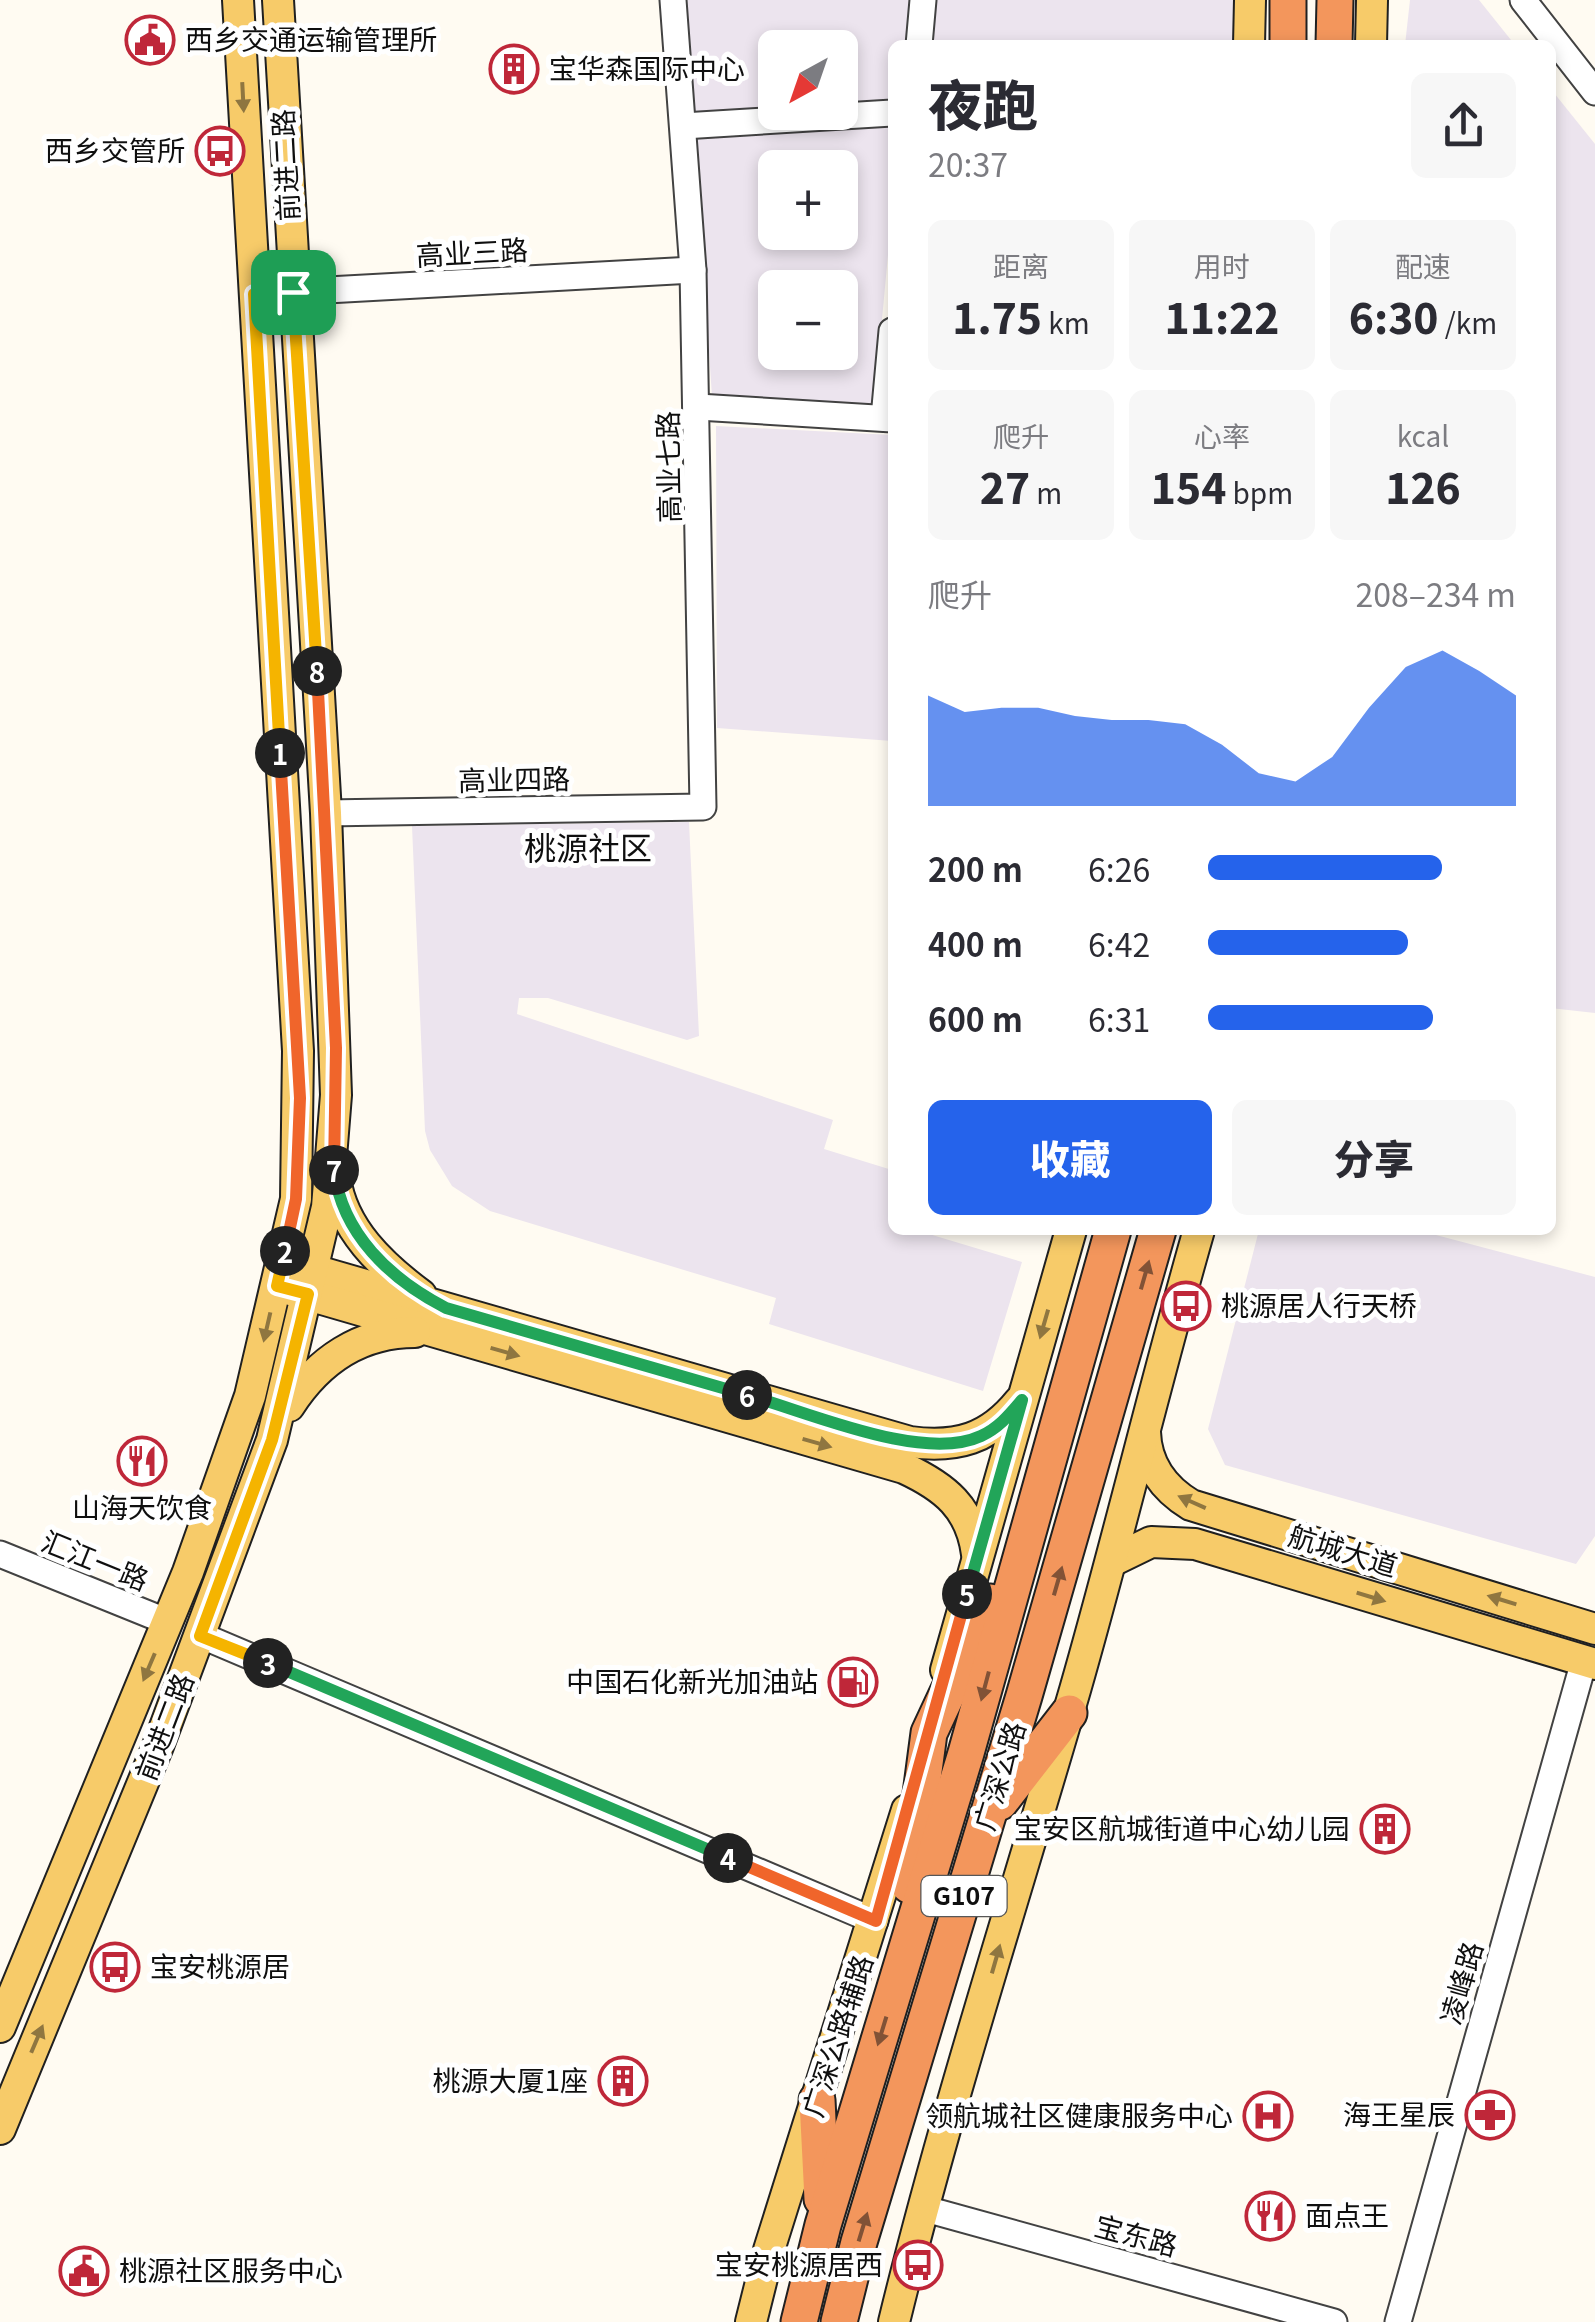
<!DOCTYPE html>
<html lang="zh">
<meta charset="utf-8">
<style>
:root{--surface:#fff;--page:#f7f7f7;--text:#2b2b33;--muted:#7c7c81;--accent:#2563eb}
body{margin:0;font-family:Georgia,"Noto Sans SC",serif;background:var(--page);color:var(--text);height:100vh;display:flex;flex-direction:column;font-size:38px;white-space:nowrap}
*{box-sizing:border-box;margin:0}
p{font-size:32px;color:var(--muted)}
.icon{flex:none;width:55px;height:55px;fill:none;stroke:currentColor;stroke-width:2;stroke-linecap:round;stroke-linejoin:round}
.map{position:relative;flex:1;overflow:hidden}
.side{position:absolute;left:888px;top:40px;width:668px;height:1195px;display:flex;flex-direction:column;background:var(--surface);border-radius:15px;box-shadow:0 5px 15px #0003}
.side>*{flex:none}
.needle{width:65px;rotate:220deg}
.controls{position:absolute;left:758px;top:30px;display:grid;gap:20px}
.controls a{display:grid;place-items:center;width:100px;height:100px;border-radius:15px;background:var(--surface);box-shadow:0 5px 15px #0003;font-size:50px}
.pin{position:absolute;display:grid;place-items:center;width:85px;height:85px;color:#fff;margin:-42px;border-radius:20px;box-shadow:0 5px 15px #0006}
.km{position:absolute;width:50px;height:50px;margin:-25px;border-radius:50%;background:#222;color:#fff;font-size:28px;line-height:50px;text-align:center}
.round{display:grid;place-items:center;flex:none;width:105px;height:105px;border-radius:15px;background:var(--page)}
.summary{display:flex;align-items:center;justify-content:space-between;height:170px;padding:0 40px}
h1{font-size:55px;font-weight:800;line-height:75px}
.figures{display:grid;grid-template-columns:repeat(3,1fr);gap:15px;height:170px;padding:10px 40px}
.figures div{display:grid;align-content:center;border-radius:15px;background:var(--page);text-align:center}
.figures b{font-size:42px;font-weight:800}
.figures small{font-size:28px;font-weight:400}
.figures p{font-size:28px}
.chart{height:280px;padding:20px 40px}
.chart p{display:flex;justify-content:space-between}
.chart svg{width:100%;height:180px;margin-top:10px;fill:var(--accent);opacity:.7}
.action{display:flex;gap:20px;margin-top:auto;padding:20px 40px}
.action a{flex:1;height:115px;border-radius:15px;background:var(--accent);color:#fff;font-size:40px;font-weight:800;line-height:115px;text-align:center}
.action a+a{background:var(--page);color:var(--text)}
ul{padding:0 40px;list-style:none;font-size:32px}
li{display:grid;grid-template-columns:160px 120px 1fr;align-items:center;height:75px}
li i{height:25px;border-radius:12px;background:var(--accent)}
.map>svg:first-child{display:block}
</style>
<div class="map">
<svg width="1595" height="2322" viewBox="0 0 1595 2322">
<rect width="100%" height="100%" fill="#fffbf2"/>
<!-- industrial -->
<g fill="#ece4ee" fill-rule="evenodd">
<polygon points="686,0 912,0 908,45 892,45 892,103 840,106 840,48 775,48 775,109 693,113"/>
<polygon points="934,0 1236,0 1236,45 930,45"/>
<polygon points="1410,0 1479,0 1515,45 1405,45"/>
<polygon points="1550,88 1595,144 1595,1013 1550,1008"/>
<path d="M892,124V212L874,405L712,397L695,135ZM775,168H840V232H775ZM775,288H840V352H775Z"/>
<polygon points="716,426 892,435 892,741 717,728"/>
<polygon points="689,822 699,1036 687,1040 548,998 519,998 517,1014 833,1120 824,1149 892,1170 892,1230 929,1230 929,1234 1022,1262 983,1391 769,1324 776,1298 490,1211 452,1186 430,1150 425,1131 412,826"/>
<polygon points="1259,1230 1417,1230 1595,1277 1595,1536 1576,1564 1225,1465 1208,1429"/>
</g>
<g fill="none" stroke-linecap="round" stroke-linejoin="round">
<!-- minor casing -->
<g stroke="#424242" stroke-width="29">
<g id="minor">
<polyline points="1523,0 1595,92"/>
<polyline points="919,45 923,0"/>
<polyline points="683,126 892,113"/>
<polyline points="254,294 693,270"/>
<polyline points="698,407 892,419"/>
<polyline points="884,418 892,331"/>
<polyline points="326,813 703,807 693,270 673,0"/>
<polyline points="0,1554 168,1622"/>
<polyline points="200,1635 875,1921"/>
<polyline points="922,2208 1334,2322"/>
<polyline points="1398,2322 1584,1661"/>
</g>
</g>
<!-- major casing -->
<g stroke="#202020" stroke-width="34">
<g id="major">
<polyline points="1249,45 1250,0"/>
<polyline points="1371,45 1372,0"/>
<path d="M335,1178C342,1229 382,1266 421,1295"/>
<path d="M296,1265L910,1442C957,1448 989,1439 1019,1402"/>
<path d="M291,1290L904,1468C945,1487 971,1508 977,1554"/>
<path d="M289,1406C318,1361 360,1332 415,1332"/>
<path d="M1145,1432C1146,1464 1164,1489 1191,1505L1595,1629"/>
<polyline points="1112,1561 1151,1542 1195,1544 1595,1664"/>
<polyline points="946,1670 1071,1230"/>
<polyline points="0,2027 188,1572 250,1396 296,1199 298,1051 238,0"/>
<polyline points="0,2129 158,1746 272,1440 327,1207 336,1095 326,813 278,0"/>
<polyline points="751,2322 769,2250 907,1810"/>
<path d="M894,2322C946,2109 1014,1900 1075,1690C1119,1537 1155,1383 1199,1230"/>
</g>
</g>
<!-- highway casing -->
<g stroke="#202020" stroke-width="39">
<g id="highway">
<polyline points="1288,45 1288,0"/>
<polyline points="1334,45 1335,0"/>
<polyline points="1000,1802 1069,1713"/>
<polyline points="909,1885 929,1733 990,1602"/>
<polyline points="817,2100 822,2199"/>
<polyline points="799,2322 823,2225 966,1753 1113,1230"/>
<polyline points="839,2322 859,2242 1024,1696 1158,1230"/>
</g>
</g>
<!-- minor -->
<use href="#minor" stroke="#fff" stroke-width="25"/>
<!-- major -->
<use href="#major" stroke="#f7cb69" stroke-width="30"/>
<!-- highway -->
<use href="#highway" stroke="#f3965c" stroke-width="35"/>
</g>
<!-- one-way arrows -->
<defs><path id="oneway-solid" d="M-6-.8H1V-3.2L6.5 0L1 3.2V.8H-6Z" transform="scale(2.5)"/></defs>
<g fill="#8f7640">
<use href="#oneway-solid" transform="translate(243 97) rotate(87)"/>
<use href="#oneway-solid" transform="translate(1044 1324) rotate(106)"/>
<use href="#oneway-solid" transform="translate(267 1327) rotate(103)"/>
<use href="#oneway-solid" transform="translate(505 1352) rotate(16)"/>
<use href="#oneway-solid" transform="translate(817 1443) rotate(16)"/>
<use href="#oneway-solid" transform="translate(1192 1502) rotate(-156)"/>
<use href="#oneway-solid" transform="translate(1371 1597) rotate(17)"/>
<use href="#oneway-solid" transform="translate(1502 1600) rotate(-163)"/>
<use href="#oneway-solid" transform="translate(149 1667) rotate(113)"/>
<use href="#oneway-solid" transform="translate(996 1959) rotate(-74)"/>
<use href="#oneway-solid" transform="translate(37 2039) rotate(-67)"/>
</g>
<g fill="#815236">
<use href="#oneway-solid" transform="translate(1145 1275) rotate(-74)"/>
<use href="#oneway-solid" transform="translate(1058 1581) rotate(-74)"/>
<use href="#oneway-solid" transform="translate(985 1686) rotate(105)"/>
<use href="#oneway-solid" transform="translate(882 2031) rotate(107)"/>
<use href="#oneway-solid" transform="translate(863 2227) rotate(-73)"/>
</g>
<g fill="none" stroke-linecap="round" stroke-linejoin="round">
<!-- split-1 casing -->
<g stroke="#fff" stroke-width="20">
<polyline id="split-1" points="280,753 254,294 293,292"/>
</g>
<!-- split-2 casing -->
<g stroke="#fff" stroke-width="20">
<polyline id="split-2" points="280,753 300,1098 296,1199 285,1251"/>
</g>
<!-- split-3 casing -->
<g stroke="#fff" stroke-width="20">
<polyline id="split-3" points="268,1663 200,1636 272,1440 308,1294 277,1286 285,1251"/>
</g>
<!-- split-4 casing -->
<g stroke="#fff" stroke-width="20">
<polyline id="split-4" points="268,1663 728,1858"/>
</g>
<!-- split-5 casing -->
<g stroke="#fff" stroke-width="20">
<polyline id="split-5" points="728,1858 876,1921 967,1594"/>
</g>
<!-- split-6 casing -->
<g stroke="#fff" stroke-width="20">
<path id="split-6" d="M747,1395C808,1412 923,1463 981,1436C999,1428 1010,1414 1022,1400L967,1594"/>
</g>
<!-- split-7 casing -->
<g stroke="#fff" stroke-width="20">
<path id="split-7" d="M334,1170C342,1234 390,1279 446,1308L747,1395"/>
</g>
<!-- split-8 casing -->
<g stroke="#fff" stroke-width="20">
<polyline id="split-8" points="317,671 336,1048 334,1170"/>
</g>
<!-- split-9 casing -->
<g stroke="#fff" stroke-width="20">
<polyline id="split-9" points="293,292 317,671"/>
</g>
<!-- split-1 -->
<use href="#split-1" stroke="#f5b400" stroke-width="12"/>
<!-- split-2 -->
<use href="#split-2" stroke="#f0652b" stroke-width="12"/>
<!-- split-3 -->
<use href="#split-3" stroke="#f5b400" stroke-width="12"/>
<!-- split-4 -->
<use href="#split-4" stroke="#22a559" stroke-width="12"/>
<!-- split-5 -->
<use href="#split-5" stroke="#f0652b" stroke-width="12"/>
<!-- split-6 -->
<use href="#split-6" stroke="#22a559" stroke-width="12"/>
<!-- split-7 -->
<use href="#split-7" stroke="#22a559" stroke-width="12"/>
<!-- split-8 -->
<use href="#split-8" stroke="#f0652b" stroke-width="12"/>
<!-- split-9 -->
<use href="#split-9" stroke="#f5b400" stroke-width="12"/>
</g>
<!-- icons -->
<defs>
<g id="civic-ring" transform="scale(2.5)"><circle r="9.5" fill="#fff" stroke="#bf2739" stroke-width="1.5"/><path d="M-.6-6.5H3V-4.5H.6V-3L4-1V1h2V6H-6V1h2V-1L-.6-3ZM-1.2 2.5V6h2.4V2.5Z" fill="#bf2739"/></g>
<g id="building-ring" transform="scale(2.5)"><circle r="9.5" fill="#fff" stroke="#bf2739" stroke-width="1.5"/><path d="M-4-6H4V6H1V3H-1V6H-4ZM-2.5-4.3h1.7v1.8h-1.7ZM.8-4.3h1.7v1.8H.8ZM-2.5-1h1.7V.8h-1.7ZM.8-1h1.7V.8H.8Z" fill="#bf2739"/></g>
<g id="bus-ring" transform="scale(2.5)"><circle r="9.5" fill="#fff" stroke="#bf2739" stroke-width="1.5"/><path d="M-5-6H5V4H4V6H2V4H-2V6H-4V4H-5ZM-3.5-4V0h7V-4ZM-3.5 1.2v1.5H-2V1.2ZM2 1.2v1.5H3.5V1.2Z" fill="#bf2739"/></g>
<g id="restaurant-ring" transform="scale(2.5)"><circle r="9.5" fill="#fff" stroke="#bf2739" stroke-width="1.5"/><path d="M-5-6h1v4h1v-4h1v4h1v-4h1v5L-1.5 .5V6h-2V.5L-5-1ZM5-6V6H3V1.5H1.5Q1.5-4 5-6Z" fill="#bf2739"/></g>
<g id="fuel-ring" transform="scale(2.5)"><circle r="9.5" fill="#fff" stroke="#bf2739" stroke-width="1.5"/><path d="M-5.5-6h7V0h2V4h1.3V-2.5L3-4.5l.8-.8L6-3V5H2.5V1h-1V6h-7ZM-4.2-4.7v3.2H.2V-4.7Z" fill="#bf2739"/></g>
<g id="pharmacy-ring" transform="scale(2.5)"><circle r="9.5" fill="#fff" stroke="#bf2739" stroke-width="1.5"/><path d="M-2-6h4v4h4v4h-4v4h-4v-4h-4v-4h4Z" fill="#bf2739"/></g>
<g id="hospital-ring" transform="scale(2.5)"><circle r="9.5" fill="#fff" stroke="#bf2739" stroke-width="1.5"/><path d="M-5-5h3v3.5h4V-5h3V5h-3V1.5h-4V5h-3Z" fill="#bf2739"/></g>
</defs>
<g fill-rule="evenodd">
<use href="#civic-ring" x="150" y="40"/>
<use href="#building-ring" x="514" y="69"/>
<use href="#bus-ring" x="220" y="151"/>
<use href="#bus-ring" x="1186" y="1306"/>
<use href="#restaurant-ring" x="142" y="1461"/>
<use href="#fuel-ring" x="853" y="1682"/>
<use href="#building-ring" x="1385" y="1829"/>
<use href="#bus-ring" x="115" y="1967"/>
<use href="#building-ring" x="623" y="2081"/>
<use href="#pharmacy-ring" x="1490" y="2115"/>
<use href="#hospital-ring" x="1268" y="2116"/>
<use href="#restaurant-ring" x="1270" y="2216"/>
<use href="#bus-ring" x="918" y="2265"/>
<use href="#civic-ring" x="84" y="2271"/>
</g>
<g text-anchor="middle" stroke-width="10" stroke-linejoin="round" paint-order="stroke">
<!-- shield labels -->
<rect fill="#fff" stroke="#575757" stroke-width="2.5" x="921.5" y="1876" width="85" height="40" rx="8"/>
<g font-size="25" font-weight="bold" fill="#0f0f0f">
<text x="964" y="1905">G107</text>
</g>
<!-- poi labels -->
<g font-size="28" fill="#0f0f0f" stroke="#fff" text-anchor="end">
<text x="185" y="50" text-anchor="start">西乡交通运输管理所</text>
<text x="549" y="79" text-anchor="start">宝华森国际中心</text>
<text x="185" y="161">西乡交管所</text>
<text x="1221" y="1316" text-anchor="start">桃源居人行天桥</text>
<text x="142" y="1518" text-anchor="middle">山海天饮食</text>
<text x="818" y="1692">中国石化新光加油站</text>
<text x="1350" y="1839">宝安区航城街道中心幼儿园</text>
<text x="150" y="1977" text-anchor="start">宝安桃源居</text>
<text x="588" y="2091">桃源大厦1座</text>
<text x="1455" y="2125">海王星辰</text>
<text x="1233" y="2126">领航城社区健康服务中心</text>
<text x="1305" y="2226" text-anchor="start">面点王</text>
<text x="883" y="2275">宝安桃源居西</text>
<text x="119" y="2281" text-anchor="start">桃源社区服务中心</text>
</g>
<!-- street labels -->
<g font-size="28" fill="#0f0f0f" stroke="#fff">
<text transform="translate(286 165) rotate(-93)" y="10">前进二路</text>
<text transform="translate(472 253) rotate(-3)" y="10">高业三路</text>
<text transform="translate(669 467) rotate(-91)" y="10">高业七路</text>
<text transform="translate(514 780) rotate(-1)" y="10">高业四路</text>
<text transform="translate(1343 1551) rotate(17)" y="10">航城大道</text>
<text transform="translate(95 1561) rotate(22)" y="10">汇江一路</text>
<text transform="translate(165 1727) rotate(-69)" y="10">前进二路</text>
<text transform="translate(1000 1776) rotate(-73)" y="10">广深公路</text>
<text transform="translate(1462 1983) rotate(-74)" y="10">凌峰路</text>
<text transform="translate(838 2036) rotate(-72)" y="10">广深公路辅路</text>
<text transform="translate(1136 2236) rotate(15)" y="10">宝东路</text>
</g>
<!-- quarter labels -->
<g font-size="32" fill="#0f0f0f" stroke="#fff">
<text x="588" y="860">桃源社区</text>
</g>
</g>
</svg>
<div class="controls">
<a><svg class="needle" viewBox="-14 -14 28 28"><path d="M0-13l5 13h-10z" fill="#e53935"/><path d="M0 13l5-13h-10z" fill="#7c7c81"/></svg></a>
<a>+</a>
<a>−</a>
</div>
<div class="pin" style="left:293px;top:292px;background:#1e9e55"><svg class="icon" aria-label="arrive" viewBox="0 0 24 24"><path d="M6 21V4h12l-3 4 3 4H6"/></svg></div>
<b class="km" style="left:280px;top:753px">1</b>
<b class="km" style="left:285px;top:1251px">2</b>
<b class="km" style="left:268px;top:1663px">3</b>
<b class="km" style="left:728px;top:1858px">4</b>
<b class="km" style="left:967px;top:1594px">5</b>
<b class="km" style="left:747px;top:1395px">6</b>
<b class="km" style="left:334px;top:1170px">7</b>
<b class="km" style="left:317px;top:671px">8</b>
<section class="side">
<div class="summary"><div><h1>夜跑</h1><p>20:37</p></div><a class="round"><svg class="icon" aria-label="share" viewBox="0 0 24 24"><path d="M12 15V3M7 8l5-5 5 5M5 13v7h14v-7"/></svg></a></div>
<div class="figures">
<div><p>距离</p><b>1.75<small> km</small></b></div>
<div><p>用时</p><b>11:22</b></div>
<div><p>配速</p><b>6:30<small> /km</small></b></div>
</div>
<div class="figures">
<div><p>爬升</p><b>27<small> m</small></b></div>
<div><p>心率</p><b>154<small> bpm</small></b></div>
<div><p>kcal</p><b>126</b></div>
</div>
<div class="chart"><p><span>爬升</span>208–234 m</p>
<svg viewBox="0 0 160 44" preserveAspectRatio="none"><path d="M0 44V17L10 21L20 20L30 20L40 22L50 23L60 23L70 24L80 29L90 36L100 38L110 32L120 20L130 10L140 6L150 11L160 17V44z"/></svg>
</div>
<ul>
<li><b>200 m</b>6:26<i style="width:76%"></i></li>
<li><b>400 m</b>6:42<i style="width:65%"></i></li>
<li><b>600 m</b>6:31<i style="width:73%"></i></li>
</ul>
<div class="action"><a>收藏</a><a>分享</a></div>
</section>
</div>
